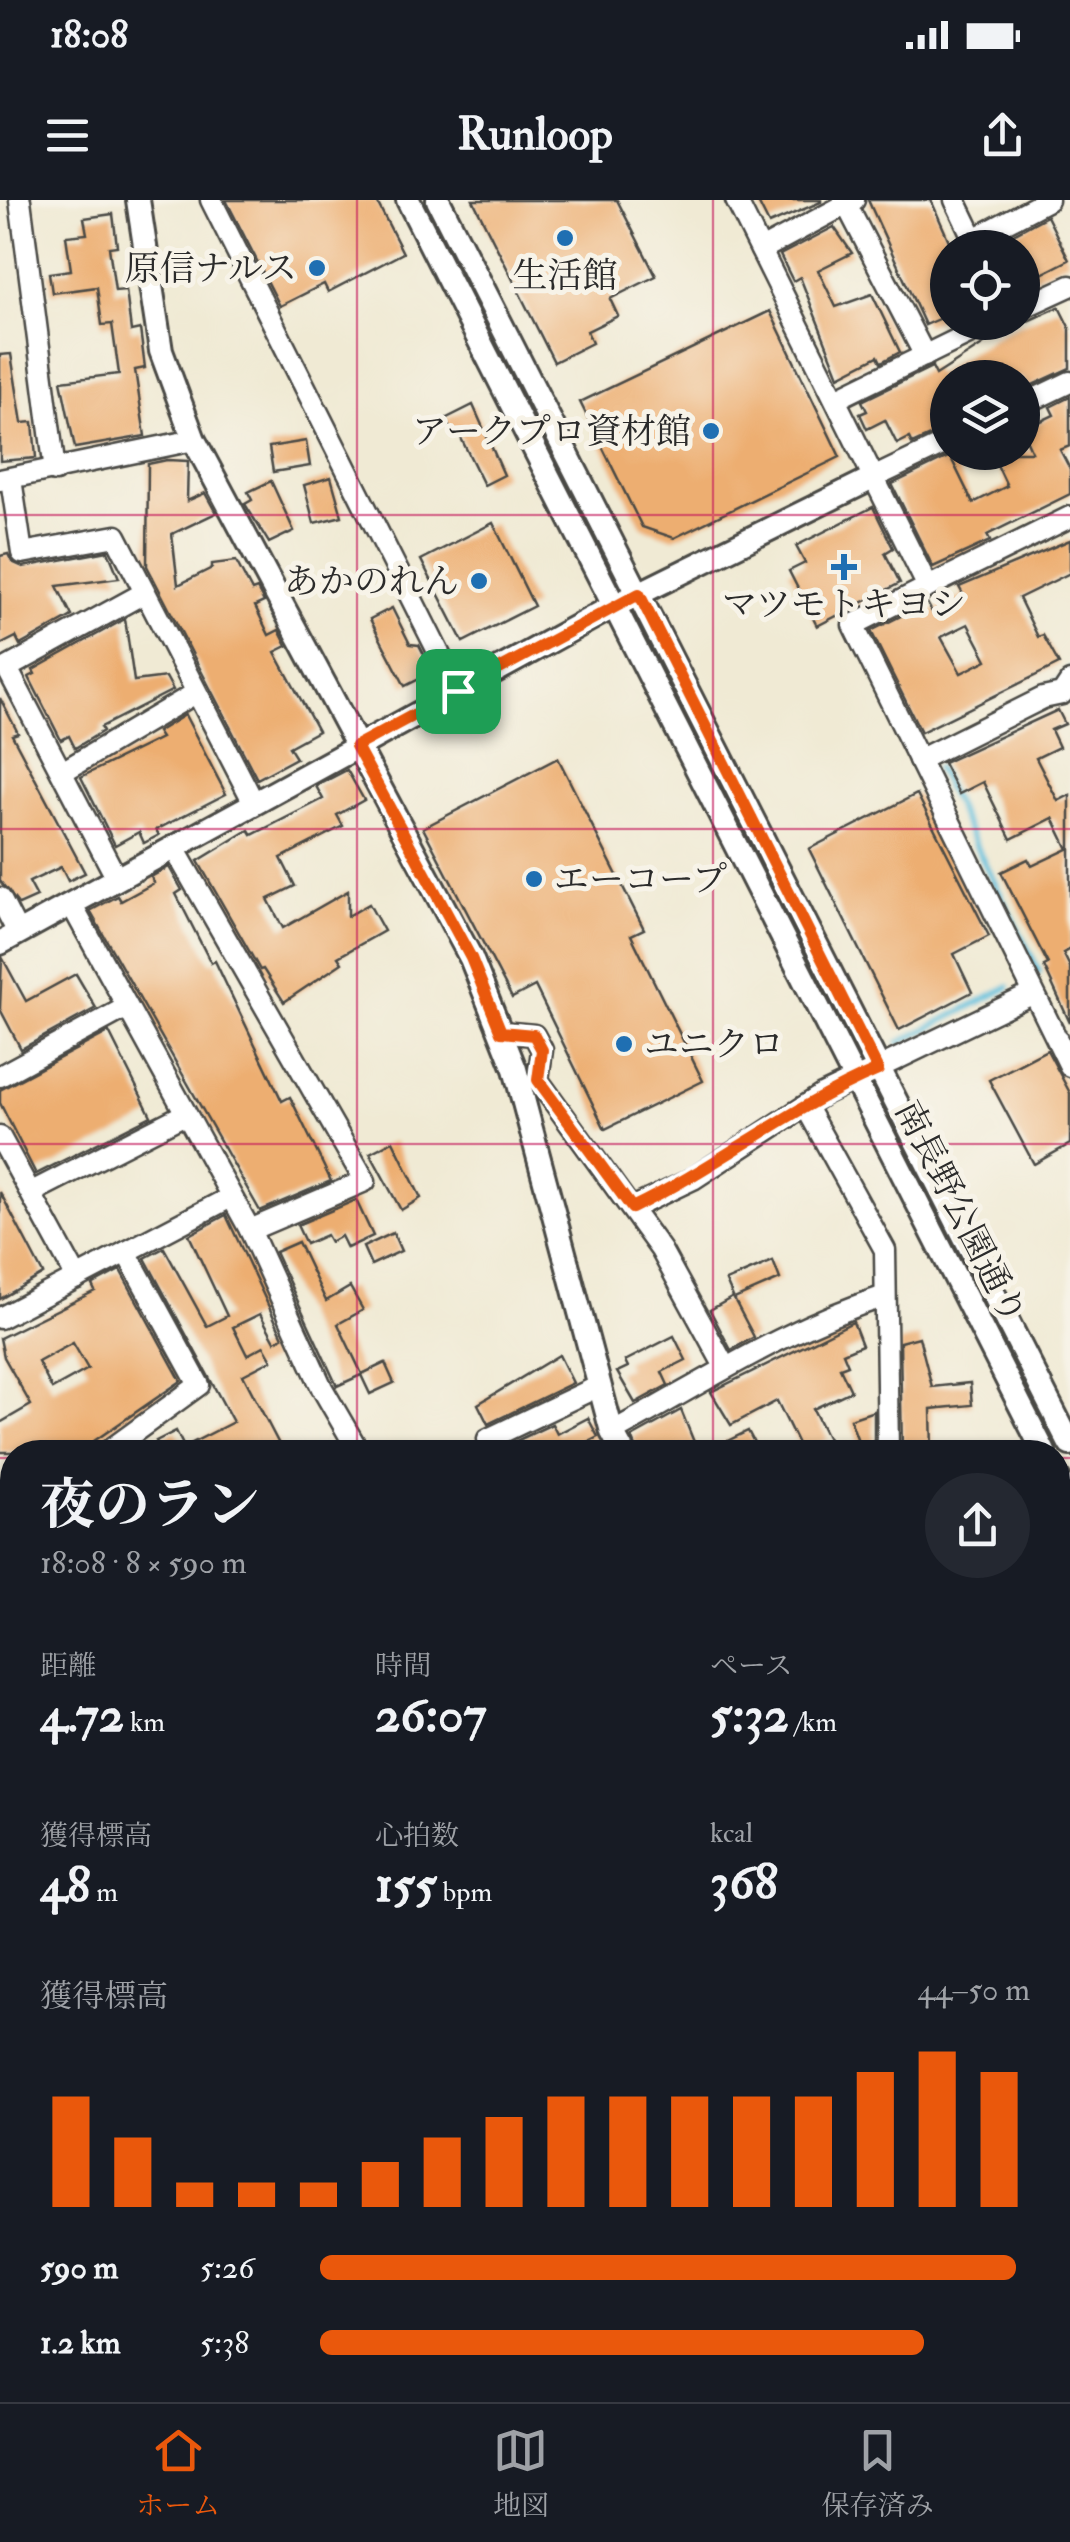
<!DOCTYPE html>
<html lang="ja">
<meta charset="utf-8">
<style>
:root{--surface:#171b24;--page:#242831;--text:#f1f3f6;--muted:#9ea1a6;--line:#363941;--accent:#ea580c}
body{margin:0;font-family:"IM FELL Double Pica","Noto Serif JP",serif;background:var(--page);color:var(--text);height:100vh;display:flex;flex-direction:column;font-size:38px;white-space:nowrap}
*{box-sizing:border-box;margin:0}
p{font-size:32px;color:var(--muted)}
.icon{flex:none;width:55px;height:55px;fill:none;stroke:currentColor;stroke-width:2;stroke-linecap:round;stroke-linejoin:round}
.map{position:relative;flex:1;overflow:hidden}
.sheet{position:absolute;left:0px;top:1240px;width:1070px;height:962px;display:flex;flex-direction:column;background:var(--surface);border-radius:40px 40px 0 0;box-shadow:0 2px 8px #0004}
.sheet>*{flex:none}
.fabs{position:absolute;left:930px;top:30px;display:grid;gap:20px}
.fabs a{display:grid;place-items:center;width:110px;height:110px;border-radius:50%;background:var(--surface);box-shadow:0 2px 8px #0004;font-size:50px}
.pin{position:absolute;display:grid;place-items:center;width:85px;height:85px;color:#fff;margin:-42px;border-radius:20px;box-shadow:0 5px 15px #0006}
.round{display:grid;place-items:center;flex:none;width:105px;height:105px;border-radius:52px;background:var(--page)}
.headline{display:flex;align-items:center;justify-content:space-between;height:170px;padding:0 40px}
h1{font-size:55px;font-weight:700;line-height:75px}
.stats{display:grid;grid-template-columns:repeat(3,1fr);gap:15px;height:170px;padding:10px 40px}
.stats div{display:grid;align-content:center}
.stats b{font-size:50px;font-weight:700}
.stats small{font-size:28px;font-weight:400}
.stats p{font-size:28px}
.chart{height:280px;padding:20px 40px}
.chart p{display:flex;justify-content:space-between}
.chart svg{width:100%;height:180px;margin-top:10px;stroke:var(--accent);stroke-width:6}
ul{padding:0 40px;list-style:none;font-size:32px}
li{display:grid;grid-template-columns:160px 120px 1fr;align-items:center;height:75px}
li i{height:25px;border-radius:12px;background:var(--accent)}
.status{display:flex;justify-content:space-between;align-items:center;height:70px;padding:0 50px;background:var(--surface);direction:ltr}
.status svg{height:28px;fill:currentColor}
header{display:flex;justify-content:space-between;align-items:center;height:130px;padding:0 40px;background:var(--surface);font-size:45px;font-weight:700}
.tabs{display:flex;justify-content:space-around;align-items:center;height:140px;border-top:2px solid var(--line);background:var(--surface);font-size:28px;color:var(--muted)}
.tabs a{display:grid;justify-items:center;gap:5px}
.tabs .on{color:var(--accent)}
.map>svg:first-child{display:block}
</style>
<div class="status"><b>18:08</b><svg viewBox="0 0 49 12"><path d="M0 12V9h3v3zM5 12V6h3v6zM10 12V3h3v9zM15 12V0h3v12zM26 1h20v11H26zM47 4h2v5h-2z"/></svg></div>
<header><svg class="icon" aria-label="menu" viewBox="0 0 24 24"><path d="M4 6h16M4 12h16M4 18h16"/></svg>Runloop<svg class="icon" aria-label="share" viewBox="0 0 24 24"><path d="M12 15V3M7 8l5-5 5 5M5 13v7h14v-7"/></svg></header>
<div class="map">
<svg width="1070" height="2202" viewBox="0 0 1070 2202">
<rect width="100%" height="100%" fill="#f7f3e8"/>
<filter id="ink" filterUnits="userSpaceOnUse"><feTurbulence type="fractalNoise" baseFrequency=".01" numOctaves="2"/><feDisplacementMap in="SourceGraphic" scale="20" xChannelSelector="R" yChannelSelector="G"/><feConvolveMatrix kernelMatrix="1 2 1 2 8 2 1 2 1" color-interpolation-filters="sRGB"/></filter>
<filter id="wash" filterUnits="userSpaceOnUse"><feTurbulence type="fractalNoise" baseFrequency=".0048" numOctaves="4" result="noise"/><feDisplacementMap in="SourceGraphic" scale="40" xChannelSelector="R" yChannelSelector="G"/><feGaussianBlur stdDeviation="2.25" result="paint"/><feColorMatrix in="noise" values="0 0 0 0 0 0 0 0 0 0 0 0 0 0 0 0 0 1.4 0 .05"/><feComposite in="paint" operator="in"/></filter>
<g filter="url(#wash)">
<rect width="100%" height="100%" fill="#f0ead4"/>
<g fill="none" stroke-linecap="round" stroke-linejoin="round">
<!-- stream -->
<g stroke="#5fc0dd" stroke-width="6">
<polyline points="1039,490 1063,479 1070,469"/>
<polyline points="937,568 1039,772"/>
<polyline points="899,843 1008,787"/>
<polyline points="0,1969 8,1978"/>
<polyline points="114,2190 119,2202"/>
</g>
</g>
<g id="blocks">
<!-- building -->
<g fill="#edae71" fill-rule="evenodd">
<polygon points="226,0 376,0 403,53 328,92 324,84 280,106"/>
<polygon points="473,0 617,0 656,76 610,99 618,116 587,131 592,143 554,162"/>
<polygon points="757,0 821,0 821,2 769,24"/>
<polygon points="868,0 931,0 952,48 948,48 948,115 925,125"/>
<polygon points="113,14 117,46 109,47 115,91 126,90 131,131 140,129 145,168 135,170 145,236 75,248 61,181 119,174 112,124 102,125 97,87 52,93 49,73 71,70 66,36 87,34 84,18"/>
<polygon points="1047,16 1069,60 1022,84 1022,48 991,46"/>
<polygon points="834,27 852,53 818,70 836,107 872,94 900,152 881,162 878,156 839,176 800,77 793,81 780,55"/>
<polygon points="1059,107 1070,129 1070,168 1026,188 1022,178 948,178 948,228 912,244 909,238 897,244 885,220 867,229 860,214 867,211 862,201 932,167 936,175 1001,133"/>
<polygon points="770,111 840,257 674,338 642,327 580,202"/>
<polygon points="11,154 22,223 33,222 36,258 0,261 0,155"/>
<polygon points="1070,197 1070,246 1060,250 1070,269 1070,294 987,335 990,341 933,367 892,284 950,256 973,303 1007,286 991,252 1032,252 1022,230 1054,215 1050,207"/>
<polygon points="473,205 504,275 484,285 458,232 453,234 445,219"/>
<polygon points="306,241 310,266 273,272 269,247"/>
<polygon points="167,260 188,261 187,301 205,293 216,313 172,334 178,385 212,368 212,364 236,361 252,391 257,389 264,402 255,406 269,435 279,430 287,446 275,452 318,531 289,547 296,558 257,579 147,366 148,264"/>
<polygon points="331,277 342,316 314,323 304,285"/>
<polygon points="271,281 294,331 269,343 245,304 252,300 248,292"/>
<polygon points="873,307 893,348 885,353 900,383 817,426 789,371 805,363 796,346"/>
<polygon points="493,323 534,406 463,442 421,360"/>
<path d="M1070,340V373L1019,398L1038,437L1043,435L1059,464L921,532L871,431L927,403L932,412L964,396L959,387ZM968,424L987,460L961,473L941,437Z"/>
<polygon points="108,351 119,378 57,386 72,416 20,445 16,437 0,445 0,356 8,354 12,362 23,367"/>
<polygon points="392,408 410,444 419,445 433,472 405,486 370,419"/>
<polygon points="125,419 134,481 166,477 173,490 101,527 103,531 75,548 69,536 61,540 29,477 35,474 33,470"/>
<polygon points="0,498 18,533 12,535 85,673 68,681 61,667 29,682 37,697 19,705 0,681"/>
<polygon points="1058,510 1065,524 1051,530 1059,547 1036,558 1058,601 1070,595 1070,749 1063,753 1070,767 1070,823 1044,766 1048,764 1001,672 1028,659 1032,666 1068,649 1053,618 1011,639 983,582 959,594 943,563"/>
<polygon points="185,515 226,594 156,630 159,635 144,643 139,632 115,645 81,577 161,538 157,532"/>
<polygon points="558,558 644,729 631,735 703,881 605,929 535,786 512,798 423,628"/>
<polygon points="347,570 364,600 337,615 343,626 281,658 295,686 268,699 283,728 348,691 348,716 369,704 384,731 338,757 342,763 284,802 263,769 260,770 198,661 249,630 252,635 323,599 316,586"/>
<polygon points="917,594 989,736 954,754 972,792 899,830 809,649"/>
<polygon points="169,667 182,690 176,694 211,763 215,761 282,901 290,897 331,981 260,1011 90,711 118,696 121,701 154,683 151,677"/>
<polygon points="2,757 26,801 76,774 96,808 21,849 0,809"/>
<polygon points="109,832 151,916 36,974 0,903 0,890"/>
<polygon points="1047,850 1070,893 1070,944 1034,964 989,880"/>
<polygon points="393,941 421,998 401,1010 370,953"/>
<polygon points="0,992 43,1074 0,1099"/>
<polygon points="356,1000 373,1036 347,1048 341,1036 330,1042 326,1035 306,1044 297,1025"/>
<polygon points="226,1015 283,1137 275,1141 260,1114 233,1127 247,1155 264,1146 272,1160 243,1175 283,1252 162,1252 156,1241 176,1231 184,1247 233,1222 145,1058 164,1048 207,1126 227,1116 189,1035"/>
<polygon points="393,1033 401,1051 371,1065 363,1047"/>
<polygon points="298,1042 326,1101 350,1087 363,1110 338,1124 362,1174 385,1163 394,1183 370,1194 361,1175 337,1186 275,1052"/>
<polygon points="773,1061 780,1079 734,1099 754,1137 731,1150 710,1110 733,1097 726,1081"/>
<path d="M120,1070L181,1181L78,1252H0V1223L31,1205L4,1157L0,1138L95,1091L92,1085ZM73,1143L88,1169L52,1189L38,1162Z"/>
<polygon points="853,1122 862,1145 843,1153 848,1165 840,1168 851,1191 813,1209 828,1239 802,1252 777,1201 731,1225 711,1192"/>
<polygon points="674,1136 686,1160 662,1172 668,1185 635,1203 617,1172 628,1167 625,1161"/>
<polygon points="919,1137 932,1187 970,1183 972,1205 931,1209 932,1252 902,1252 900,1142"/>
<polygon points="559,1155 573,1183 488,1224 478,1204"/>
<polygon points="681,1210 698,1252 638,1252 632,1237"/>
<polygon points="874,1211 874,1252 862,1252 850,1219"/>
<polygon points="588,1218 598,1237 568,1252 508,1252 506,1246 552,1224 557,1234"/>
<polygon points="748,1231 759,1252 705,1252"/>
</g>
</g>
</g>
<g filter="url(#ink)">
<use href="#blocks" fill-opacity="0" stroke="#494844" stroke-width="2.5"/>
<g fill="none" stroke-linecap="round" stroke-linejoin="round">
<!-- minor casing -->
<g stroke="#494844" stroke-width="25">
<g id="minor">
<polyline points="20,0 55,271"/>
<polyline points="211,0 458,491"/>
<polyline points="736,0 928,387 853,425 1070,866"/>
<polyline points="844,0 925,156"/>
<polyline points="955,0 978,48"/>
<polyline points="974,39 1048,0"/>
<polyline points="761,50 854,0"/>
<polyline points="1022,108 1070,86"/>
<polyline points="836,199 993,122"/>
<polyline points="1022,205 1070,182"/>
<polyline points="875,277 948,242"/>
<polyline points="11,279 22,353 116,336 254,603"/>
<polyline points="0,280 194,240"/>
<polyline points="928,387 1070,317"/>
<polyline points="919,560 1043,498 1062,494 1070,482"/>
<polyline points="62,572 194,494"/>
<polyline points="174,648 365,981 250,1030"/>
<polyline points="117,679 7,468 144,393"/>
<polyline points="0,698 18,733"/>
<polyline points="71,704 250,1030 322,1188 359,1252"/>
<polyline points="501,832 534,835 542,850 538,880 661,1050 724,1165"/>
<polyline points="0,876 127,807"/>
<polyline points="806,907 885,1050 888,1252"/>
<polyline points="0,937 77,1078"/>
<polyline points="32,992 185,914"/>
<polyline points="632,1008 693,979 822,895 1032,794"/>
<polyline points="0,1118 231,997"/>
<path d="M612,1232C703,1183 785,1128 885,1096"/>
<polyline points="107,1252 199,1185 126,1052"/>
<polyline points="494,1252 488,1239 599,1186"/>
<polyline points="0,1331 12,1322"/>
<polyline points="0,1359 12,1373"/>
<polyline points="0,1580 12,1573"/>
<polyline points="0,1791 12,1813"/>
<polyline points="1058,1959 1070,1978"/>
<polyline points="0,1993 12,1989"/>
<polyline points="248,2190 257,2202"/>
<polyline points="809,2202 811,2190"/>
<polyline points="1015,2202 1024,2202"/>
</g>
</g>
<!-- tertiary casing -->
<g stroke="#494844" stroke-width="28">
<g id="tertiary">
<polyline points="138,0 161,151 194,240 471,758 515,869 612,1232 623,1252"/>
<polyline points="408,0 1044,1252"/>
<polyline points="438,0 1070,1244"/>
<polyline points="0,743 614,406 875,277"/>
<polyline points="1058,1278 1070,1302"/>
<polyline points="1058,1637 1070,1628"/>
<polyline points="323,2202 338,2190"/>
</g>
</g>
<!-- minor -->
<use href="#minor" stroke="#fff" stroke-width="20"/>
<!-- tertiary -->
<use href="#tertiary" stroke="#fff" stroke-width="22"/>
</g>
</g>
<g fill="none" stroke-linecap="round" stroke-linejoin="round" filter="url(#ink)">
<!-- route casing -->
<g stroke="#fff" stroke-width="20">
<path id="route" d="M639,394L878,870C792,906 717,967 632,1008L538,880L542,850L534,835L501,832L471,758L356,546Z"/>
</g>
<!-- route -->
<use href="#route" stroke="#ea580c" stroke-width="12"/>
</g>
<!-- grid -->
<path fill="none" stroke="#c2185b" stroke-width="2.5" stroke-opacity="0.55" d="M357,0V1252M713,0V1252M0,315H1070M0,629H1070M0,944H1070M0,1258H12M1058,1258H1070M0,1573H12M1058,1573H1070M0,1887H12M1058,1887H1070M357,2190V2202M713,2190V2202"/>
<!-- markers -->
<g fill="#1f6fb2" stroke="#f7f3e8" stroke-width="4">
<circle cx="565" cy="38" r="10"/>
<circle cx="317" cy="68" r="10"/>
<circle cx="711" cy="231" r="10"/>
<path d="M839 352h10v10h10v10h-10v10h-10v-10h-10v-10h10z"/>
<circle cx="479" cy="381" r="10"/>
<circle cx="534" cy="679" r="10"/>
<circle cx="624" cy="844" r="10"/>
</g>
<g text-anchor="middle" stroke-width="10" stroke-linejoin="round" paint-order="stroke">
<!-- poi labels -->
<g font-size="35" fill="#2b2b2b" stroke="#f7f3e8" text-anchor="end">
<text x="297" y="80">原信ナルス</text>
<text x="565" y="87" text-anchor="middle">生活館</text>
<text x="691" y="243">アークプロ資材館</text>
<text x="459" y="393">あかのれん</text>
<text x="844" y="416" text-anchor="middle">マツモトキヨシ</text>
<text x="554" y="691" text-anchor="start">エーコープ</text>
<text x="644" y="856" text-anchor="start">ユニクロ</text>
</g>
<!-- street labels -->
<g font-size="35" fill="#2b2b2b" stroke="#f7f3e8">
<text transform="translate(961 1012) rotate(63)" y="12">南長野公園通り</text>
</g>
</g>
</svg>
<div class="fabs">
<a><svg class="icon" aria-label="locate" viewBox="0 0 24 24"><circle cx="12" cy="12" r="6"/><path d="M12 2v4M12 18v4M2 12h4M18 12h4"/></svg></a>
<a><svg class="icon" aria-label="layers" viewBox="0 0 24 24"><path d="M12 4l9 5-9 5-9-5zM3 14l9 5 9-5"/></svg></a>
</div>
<div class="pin" style="left:458px;top:491px;background:#1e9e55"><svg class="icon" aria-label="arrive" viewBox="0 0 24 24"><path d="M6 21V4h12l-3 4 3 4H6"/></svg></div>
<section class="sheet">
<div class="headline"><div><h1>夜のラン</h1><p>18:08 · 8 × 590 m</p></div><a class="round"><svg class="icon" aria-label="share" viewBox="0 0 24 24"><path d="M12 15V3M7 8l5-5 5 5M5 13v7h14v-7"/></svg></a></div>
<div class="stats">
<div><p>距離</p><b>4.72<small> km</small></b></div>
<div><p>時間</p><b>26:07</b></div>
<div><p>ペース</p><b>5:32<small> /km</small></b></div>
</div>
<div class="stats">
<div><p>獲得標高</p><b>48<small> m</small></b></div>
<div><p>心拍数</p><b>155<small> bpm</small></b></div>
<div><p>kcal</p><b>368</b></div>
</div>
<div class="chart"><p><span>獲得標高</span>44–50 m</p>
<svg viewBox="0 0 160 44" preserveAspectRatio="none"><path d="M5 44V17M15 44V27M25 44V38M35 44V38M45 44V38M55 44V33M65 44V27M75 44V22M85 44V17M95 44V17M105 44V17M115 44V17M125 44V17M135 44V11M145 44V6M155 44V11"/></svg>
</div>
<ul>
<li><b>590 m</b>5:26<i style="width:98%"></i></li>
<li><b>1.2 km</b>5:38<i style="width:85%"></i></li>
</ul>
</section>
</div>
<nav class="tabs">
<a class="on"><svg class="icon" aria-label="home" viewBox="0 0 24 24"><path d="M3 11l9-7 9 7M6 9v11h12V9"/></svg>ホーム</a>
<a><svg class="icon" aria-label="map" viewBox="0 0 24 24"><path d="M3 6l6-2 6 2 6-2v14l-6 2-6-2-6 2zM9 4v14M15 6v14"/></svg>地図</a>
<a><svg class="icon" aria-label="saved" viewBox="0 0 24 24"><path d="M7 4h10v16l-5-4-5 4z"/></svg>保存済み</a>
</nav>
